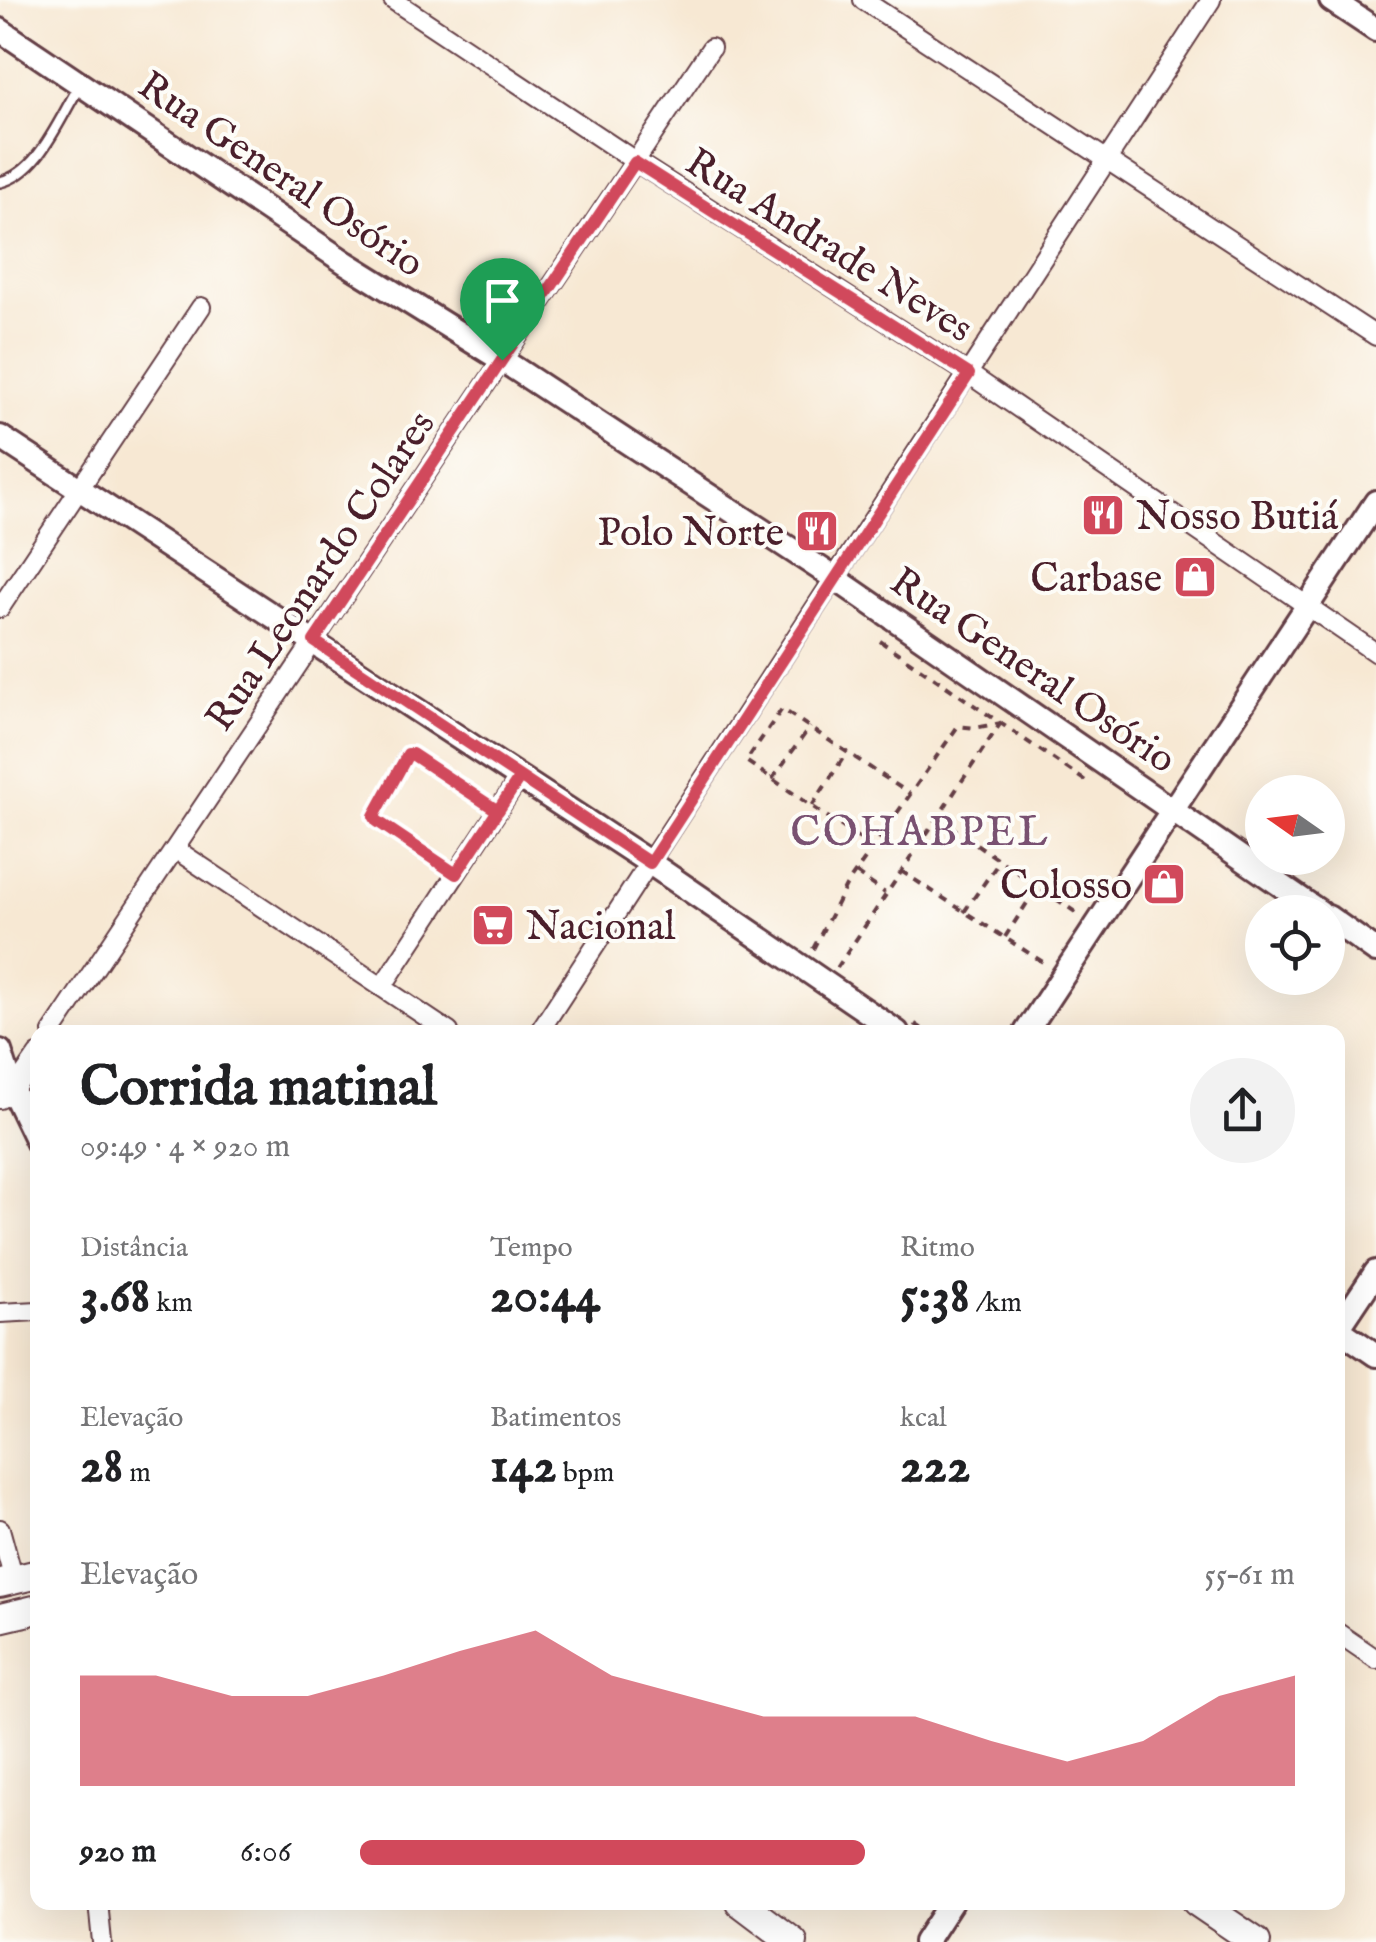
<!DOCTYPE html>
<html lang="pt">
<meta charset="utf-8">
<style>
:root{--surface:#fff;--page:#f2f2f2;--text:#202124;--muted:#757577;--accent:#d1495b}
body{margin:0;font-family:"IM FELL English",serif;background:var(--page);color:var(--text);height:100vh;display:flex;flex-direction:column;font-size:38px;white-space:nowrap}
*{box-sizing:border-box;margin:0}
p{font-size:32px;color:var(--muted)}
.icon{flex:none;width:55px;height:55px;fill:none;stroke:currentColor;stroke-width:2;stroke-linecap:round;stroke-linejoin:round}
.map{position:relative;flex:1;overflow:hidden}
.panel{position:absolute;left:30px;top:1025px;width:1315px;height:885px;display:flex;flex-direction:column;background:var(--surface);border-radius:20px;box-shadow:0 10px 40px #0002}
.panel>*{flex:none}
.needle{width:65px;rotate:284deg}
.tools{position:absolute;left:1245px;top:775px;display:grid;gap:20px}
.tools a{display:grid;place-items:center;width:100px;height:100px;border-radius:50%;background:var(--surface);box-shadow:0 10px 40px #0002;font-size:50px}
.pin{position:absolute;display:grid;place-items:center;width:85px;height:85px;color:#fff;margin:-102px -42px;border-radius:50% 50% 50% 0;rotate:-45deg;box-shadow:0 0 10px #0007}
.pin .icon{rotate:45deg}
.round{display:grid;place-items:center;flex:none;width:105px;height:105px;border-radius:52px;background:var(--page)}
.overview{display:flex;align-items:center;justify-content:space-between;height:170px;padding:0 50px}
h1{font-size:55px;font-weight:700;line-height:75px}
.figures{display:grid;grid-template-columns:repeat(3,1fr);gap:15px;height:170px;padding:10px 50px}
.figures div{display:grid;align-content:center}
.figures b{font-size:50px;font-weight:700}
.figures small{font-size:28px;font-weight:400}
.figures p{font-size:28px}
.chart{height:280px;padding:20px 50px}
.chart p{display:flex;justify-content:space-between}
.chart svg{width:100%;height:180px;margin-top:10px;fill:var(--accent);opacity:.7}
ul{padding:0 50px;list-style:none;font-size:32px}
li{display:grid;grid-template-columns:160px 120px 1fr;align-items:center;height:75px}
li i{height:25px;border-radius:12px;background:var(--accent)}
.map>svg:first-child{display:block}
</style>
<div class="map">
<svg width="1376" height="1942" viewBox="0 0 1376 1942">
<rect width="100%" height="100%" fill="#fdfcf7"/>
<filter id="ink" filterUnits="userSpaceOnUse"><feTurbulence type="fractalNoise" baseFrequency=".01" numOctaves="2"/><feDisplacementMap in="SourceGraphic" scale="20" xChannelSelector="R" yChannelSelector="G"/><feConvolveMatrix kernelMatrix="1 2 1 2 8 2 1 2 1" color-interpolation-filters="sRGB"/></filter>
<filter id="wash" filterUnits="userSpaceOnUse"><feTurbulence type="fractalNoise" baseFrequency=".0048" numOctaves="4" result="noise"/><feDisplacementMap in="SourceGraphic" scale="40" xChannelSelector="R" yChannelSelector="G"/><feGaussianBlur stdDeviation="2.25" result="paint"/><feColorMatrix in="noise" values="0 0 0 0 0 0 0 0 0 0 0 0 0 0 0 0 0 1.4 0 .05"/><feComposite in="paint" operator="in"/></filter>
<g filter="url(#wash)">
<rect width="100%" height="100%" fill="#f7e8d3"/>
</g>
<g filter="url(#ink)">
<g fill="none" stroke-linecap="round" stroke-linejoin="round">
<!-- service casing -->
<g stroke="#643d44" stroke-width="14">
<g id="service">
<path d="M0,182C39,173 59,119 79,87"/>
<polyline points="456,874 377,821 375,816 404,757 413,754 497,811"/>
</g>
</g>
<!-- minor casing -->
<g stroke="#643d44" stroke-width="22">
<g id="minor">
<polyline points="393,0 635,161 969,374 1376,653"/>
<polyline points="863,0 1376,336"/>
<polyline points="0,608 201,307"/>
<polyline points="175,849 449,1032"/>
<polyline points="382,987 520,777"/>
<polyline points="52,1032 711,48"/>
<polyline points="539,1032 1211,0"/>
<polyline points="0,1099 13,1091 38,1055"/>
<polyline points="0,1313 38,1311"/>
<polyline points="0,1529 14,1580"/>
<polyline points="1338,1633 1376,1659"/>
<polyline points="98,1902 102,1942"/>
</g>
</g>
<!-- tertiary casing -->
<g stroke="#643d44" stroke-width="28">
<g id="tertiary">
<polyline points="1331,0 1376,30"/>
<polyline points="0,30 346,263 502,360 836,579 1320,912"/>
<polyline points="0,437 650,863 897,1032"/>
<polyline points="1328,917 1376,951"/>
<polyline points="1026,1032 1376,502"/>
<polyline points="0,1051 13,1091 38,1143"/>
<polyline points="1338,1329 1376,1272"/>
<polyline points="1338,1329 1376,1355"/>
<polyline points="925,1942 951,1902"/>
</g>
</g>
<!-- secondary casing -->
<g stroke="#643d44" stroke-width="32">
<g id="secondary">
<polyline points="0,1583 38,1574"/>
<polyline points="0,1618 38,1609"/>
<polyline points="740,1902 793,1942"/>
<polyline points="1197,1902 1256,1942"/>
</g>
</g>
<!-- path -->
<g stroke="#643d44" stroke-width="4" stroke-dasharray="8 8" stroke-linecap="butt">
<polyline points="880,641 1090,784"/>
<polyline points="772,779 810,727"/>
<polyline points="812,806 847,752"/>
<polyline points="937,817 1078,914"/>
<polyline points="873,848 746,761 782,709 910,794"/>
<polyline points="901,871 1049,966"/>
<polyline points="856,873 885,893"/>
<polyline points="964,912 999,862"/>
<polyline points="1005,937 1038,886"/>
<polyline points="813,949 846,886 958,726 975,728 1001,723"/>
<polyline points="837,968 1004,718"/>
<polyline points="915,1024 927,1032"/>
</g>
<!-- service -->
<use href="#service" stroke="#fff" stroke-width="9"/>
<!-- minor -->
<use href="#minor" stroke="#fff" stroke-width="18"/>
<!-- tertiary -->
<use href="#tertiary" stroke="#fff" stroke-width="22"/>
<!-- secondary -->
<use href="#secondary" stroke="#fff" stroke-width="28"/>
</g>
</g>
<g fill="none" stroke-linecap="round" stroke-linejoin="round" filter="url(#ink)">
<!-- route casing -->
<g stroke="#fff" stroke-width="20">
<polyline id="route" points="502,360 314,641 520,777 456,874 377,821 374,816 408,754 412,754 498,811 520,777 650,863 969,374 635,162 502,360"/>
</g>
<!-- route -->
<use href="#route" stroke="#d1495b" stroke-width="12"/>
</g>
<!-- icons -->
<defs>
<g id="restaurant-square" transform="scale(2.25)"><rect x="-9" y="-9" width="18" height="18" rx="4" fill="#d1495b" stroke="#fdfcf7"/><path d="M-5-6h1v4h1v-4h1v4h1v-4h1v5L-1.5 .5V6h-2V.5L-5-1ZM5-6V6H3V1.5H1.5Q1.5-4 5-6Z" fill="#fff"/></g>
<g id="shop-square" transform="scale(2.25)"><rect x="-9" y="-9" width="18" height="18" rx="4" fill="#d1495b" stroke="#fdfcf7"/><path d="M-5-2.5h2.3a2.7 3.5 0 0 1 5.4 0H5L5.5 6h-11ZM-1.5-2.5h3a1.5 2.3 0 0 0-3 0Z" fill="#fff"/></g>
<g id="supermarket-square" transform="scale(2.25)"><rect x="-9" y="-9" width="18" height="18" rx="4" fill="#d1495b" stroke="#fdfcf7"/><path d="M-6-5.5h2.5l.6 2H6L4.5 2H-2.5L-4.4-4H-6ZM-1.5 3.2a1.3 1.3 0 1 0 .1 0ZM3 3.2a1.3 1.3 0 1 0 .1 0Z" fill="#fff"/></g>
</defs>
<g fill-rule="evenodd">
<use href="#restaurant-square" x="1103" y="515"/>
<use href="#restaurant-square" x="817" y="531"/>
<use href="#shop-square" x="1195" y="577"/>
<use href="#shop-square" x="1164" y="884"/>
<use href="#supermarket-square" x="493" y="925"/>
</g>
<g text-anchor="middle" stroke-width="8" stroke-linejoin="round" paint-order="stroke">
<!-- street labels -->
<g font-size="40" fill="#4a1f2b" stroke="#fdfcf7">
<text transform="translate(282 173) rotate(34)" y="14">Rua General Osório</text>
<text transform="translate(830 244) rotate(32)" y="14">Rua Andrade Neves</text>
<text transform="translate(319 570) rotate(-56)" y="14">Rua Leonardo Colares</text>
<text transform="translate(1034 669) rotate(34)" y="14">Rua General Osório</text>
</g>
<!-- poi labels -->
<g font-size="40" fill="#4a1f2b" stroke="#fdfcf7" text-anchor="end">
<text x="1136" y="529" text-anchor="start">Nosso Butiá</text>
<text x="784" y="545">Polo Norte</text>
<text x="1162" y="591">Carbase</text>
<text x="1132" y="898">Colosso</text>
<text x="526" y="939" text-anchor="start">Nacional</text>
</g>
<!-- neighbourhood labels -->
<g font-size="42" letter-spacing="2.5" fill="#795171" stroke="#fdfcf7">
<text x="920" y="845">COHABPEL</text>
</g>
</g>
</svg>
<div class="tools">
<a><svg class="needle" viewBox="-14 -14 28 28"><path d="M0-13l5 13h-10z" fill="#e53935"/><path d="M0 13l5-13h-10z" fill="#757577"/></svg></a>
<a><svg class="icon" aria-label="locate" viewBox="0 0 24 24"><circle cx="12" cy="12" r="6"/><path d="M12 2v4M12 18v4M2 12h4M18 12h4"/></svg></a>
</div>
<div class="pin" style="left:502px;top:360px;background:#1e9e55"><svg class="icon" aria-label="arrive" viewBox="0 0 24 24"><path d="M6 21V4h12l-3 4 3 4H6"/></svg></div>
<section class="panel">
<div class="overview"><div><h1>Corrida matinal</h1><p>09:49 · 4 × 920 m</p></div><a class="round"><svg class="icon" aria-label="share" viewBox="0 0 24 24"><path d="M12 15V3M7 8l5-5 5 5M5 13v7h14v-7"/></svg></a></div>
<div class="figures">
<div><p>Distância</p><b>3.68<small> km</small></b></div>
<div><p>Tempo</p><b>20:44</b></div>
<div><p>Ritmo</p><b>5:38<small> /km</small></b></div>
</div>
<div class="figures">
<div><p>Elevação</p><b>28<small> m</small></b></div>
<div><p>Batimentos</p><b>142<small> bpm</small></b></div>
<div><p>kcal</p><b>222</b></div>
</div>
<div class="chart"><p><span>Elevação</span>55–61 m</p>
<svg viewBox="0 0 160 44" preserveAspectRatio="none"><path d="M0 44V17L10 17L20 22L30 22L40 17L50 11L60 6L70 17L80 22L90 27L100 27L110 27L120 33L130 38L140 33L150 22L160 17V44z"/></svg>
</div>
<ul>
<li><b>920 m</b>6:06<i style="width:54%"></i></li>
</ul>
</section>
</div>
